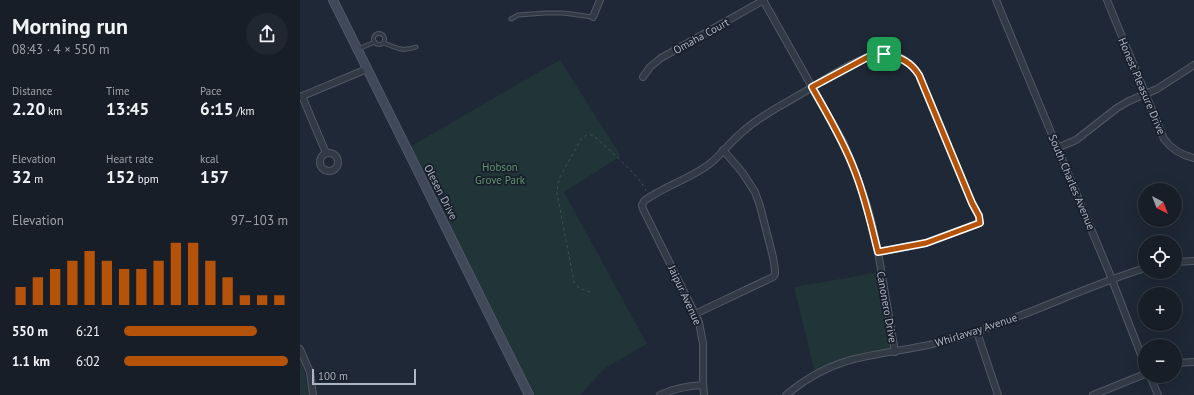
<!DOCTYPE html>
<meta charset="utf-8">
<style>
:root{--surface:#171e28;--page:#202730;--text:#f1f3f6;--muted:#9ea2a8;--line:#363c45;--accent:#b45309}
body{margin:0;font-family:"PT Sans",sans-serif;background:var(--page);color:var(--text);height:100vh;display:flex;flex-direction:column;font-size:15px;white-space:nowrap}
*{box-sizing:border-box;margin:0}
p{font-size:13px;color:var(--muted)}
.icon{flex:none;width:22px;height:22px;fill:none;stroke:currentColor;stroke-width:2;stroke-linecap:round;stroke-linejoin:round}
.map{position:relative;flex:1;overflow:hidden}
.details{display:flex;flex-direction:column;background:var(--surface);width:300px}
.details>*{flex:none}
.needle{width:26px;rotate:138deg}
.controls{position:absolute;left:838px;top:183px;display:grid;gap:8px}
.controls a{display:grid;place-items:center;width:44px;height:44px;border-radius:50%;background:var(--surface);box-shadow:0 4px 16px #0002,0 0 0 1px var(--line);font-size:20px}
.scale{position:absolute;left:12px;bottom:10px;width:104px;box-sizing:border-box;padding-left:4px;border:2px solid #acb5c4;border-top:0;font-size:11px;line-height:14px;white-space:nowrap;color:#acb5c4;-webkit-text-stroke:3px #181f2b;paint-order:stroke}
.pin{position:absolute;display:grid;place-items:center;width:34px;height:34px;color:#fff;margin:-17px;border-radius:8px;box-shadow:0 2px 6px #0006}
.round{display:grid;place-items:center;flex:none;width:42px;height:42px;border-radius:21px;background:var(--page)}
.overview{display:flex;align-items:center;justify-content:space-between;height:68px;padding:0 12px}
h1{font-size:22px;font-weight:700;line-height:30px}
.figures{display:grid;grid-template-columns:repeat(3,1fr);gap:6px;height:68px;padding:4px 12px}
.figures div{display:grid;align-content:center}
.figures b{font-size:17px;font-weight:700}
.figures small{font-size:11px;font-weight:400}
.figures p{font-size:11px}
.chart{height:112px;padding:8px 12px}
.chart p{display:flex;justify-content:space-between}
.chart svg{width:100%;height:72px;margin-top:4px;stroke:var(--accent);stroke-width:6}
ul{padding:0 12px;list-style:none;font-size:13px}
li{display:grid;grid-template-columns:64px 48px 1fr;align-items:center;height:30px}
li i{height:10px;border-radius:5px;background:var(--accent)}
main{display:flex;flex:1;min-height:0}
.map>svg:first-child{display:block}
</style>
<main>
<section class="details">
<div class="overview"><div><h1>Morning run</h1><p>08:43 · 4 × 550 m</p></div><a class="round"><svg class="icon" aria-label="share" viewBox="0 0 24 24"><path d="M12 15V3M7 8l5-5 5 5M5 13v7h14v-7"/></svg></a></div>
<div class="figures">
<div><p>Distance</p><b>2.20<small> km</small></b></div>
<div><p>Time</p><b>13:45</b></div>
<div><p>Pace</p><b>6:15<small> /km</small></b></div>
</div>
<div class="figures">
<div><p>Elevation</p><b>32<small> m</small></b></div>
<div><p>Heart rate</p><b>152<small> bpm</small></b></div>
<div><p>kcal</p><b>157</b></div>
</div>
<div class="chart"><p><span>Elevation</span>97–103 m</p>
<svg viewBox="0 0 160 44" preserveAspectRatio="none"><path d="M5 44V33M15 44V27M25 44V22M35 44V17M45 44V11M55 44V17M65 44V22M75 44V22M85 44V17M95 44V6M105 44V6M115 44V17M125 44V27M135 44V38M145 44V38M155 44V38"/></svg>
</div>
<ul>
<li><b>550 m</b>6:21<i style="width:81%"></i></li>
<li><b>1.1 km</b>6:02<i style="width:100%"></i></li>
</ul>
</section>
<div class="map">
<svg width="894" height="395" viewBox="0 0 894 395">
<rect width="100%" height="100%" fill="#1f2836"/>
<!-- green -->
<g fill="#213437">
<polygon points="260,60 321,156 264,192 347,344 305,368 281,394 278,395 234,395 111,146"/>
<polygon points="580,272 593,351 515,373 494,287"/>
<polygon points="0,359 5,373 8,395 0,395"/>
</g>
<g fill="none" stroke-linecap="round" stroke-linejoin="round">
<!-- lane casing -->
<g stroke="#505865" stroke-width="5">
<g id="lane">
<polyline points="211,19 218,15 245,13 263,13 293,17"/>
<circle cx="79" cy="39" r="5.5"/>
<path d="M84,43C96,48 103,52 116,47"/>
<polyline points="58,49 75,42"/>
</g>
</g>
<!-- street casing -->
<g stroke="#505865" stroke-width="8">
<g id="street">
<polyline points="463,0 543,142 554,168 566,203 571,220 578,252 595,352"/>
<polyline points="696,0 809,272 845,365"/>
<path d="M807,0L864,139C872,150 881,155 894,158"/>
<polyline points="293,17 300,0"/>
<polyline points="343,77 350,67 361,58 464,0"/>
<polyline points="2,96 26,153"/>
<polyline points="0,97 67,69"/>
<polyline points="757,148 776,140 817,108 829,101 857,89 894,65"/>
<circle cx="29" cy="162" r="9"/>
<polyline points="875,262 894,261"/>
<polyline points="395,314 473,277 475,274 475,270 473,257 460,206 455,192 442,172 423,150"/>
<polyline points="677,332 698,395"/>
<polyline points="0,349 10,372 13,395"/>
<polyline points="875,363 894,362"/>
<polyline points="850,376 858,395"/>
<path d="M360,395C374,388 387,386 403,385"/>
<path d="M404,395L403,381V344L399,322L343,209L342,205L344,201C364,186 393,178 412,162C424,151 434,138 447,128C465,113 486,103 506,91C524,80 564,53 584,54C599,54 611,63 619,75L672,203L679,216V223L626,243L578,252"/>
<path d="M486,395C504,380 524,368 547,361C583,351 621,349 657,338C721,319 781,288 845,268"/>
<polyline points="793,395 845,374"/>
</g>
</g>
<!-- secondary casing -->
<g stroke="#505865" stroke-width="10">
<polyline id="secondary" points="33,0 229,395"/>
</g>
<!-- path -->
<path stroke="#3e5155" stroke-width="1" stroke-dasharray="3 3" stroke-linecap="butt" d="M290,292L279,288L274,282L257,193L258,184L260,177L281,139L286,135H292L296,138C308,149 341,177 346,191"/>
<!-- lane -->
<use href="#lane" stroke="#323a46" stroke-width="3"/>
<!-- street -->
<use href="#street" stroke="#323a46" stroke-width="6"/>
<!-- secondary -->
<use href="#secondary" stroke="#40495a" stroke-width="8"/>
</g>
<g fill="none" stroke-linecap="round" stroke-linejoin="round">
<!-- route casing -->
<g stroke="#fff" stroke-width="8">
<path id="route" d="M584,54C599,56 611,62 619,75L672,203L679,216L680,223L626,243L578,252C571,224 565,196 554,169C543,140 527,114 512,87L568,57L574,55Z"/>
</g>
<!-- route -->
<use href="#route" stroke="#b45309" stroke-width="5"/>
</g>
<g text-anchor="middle" stroke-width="3.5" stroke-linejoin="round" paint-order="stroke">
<!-- street labels -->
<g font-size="11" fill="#acb5c4" stroke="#181f2b">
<text transform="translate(401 36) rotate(-29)" y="4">Omaha Court</text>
<text transform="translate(842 86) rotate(67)" y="4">Honest Pleasure Drive</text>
<text transform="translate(772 182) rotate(67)" y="4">South Charles Avenue</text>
<text transform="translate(141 192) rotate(63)" y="4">Olesen Drive</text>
<text transform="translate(385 295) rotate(65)" y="4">Jaipur Avenue</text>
<text transform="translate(587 307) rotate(80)" y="4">Canonero Drive</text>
<text transform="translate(676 330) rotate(-18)" y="4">Whirlaway Avenue</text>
</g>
<!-- park labels -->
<g font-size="11" fill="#649470" stroke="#181f2b">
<text x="200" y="171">Hobson<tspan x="200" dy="13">Grove Park</tspan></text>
</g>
</g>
</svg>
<div class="controls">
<a><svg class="needle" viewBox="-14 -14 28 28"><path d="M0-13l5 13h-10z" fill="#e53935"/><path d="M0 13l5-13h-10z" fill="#9ea2a8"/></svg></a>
<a><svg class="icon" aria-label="locate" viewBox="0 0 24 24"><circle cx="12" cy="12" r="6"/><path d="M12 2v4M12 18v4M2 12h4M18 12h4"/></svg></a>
<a>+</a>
<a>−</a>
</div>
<div class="scale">100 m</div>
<div class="pin" style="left:584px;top:54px;background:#1e9e55"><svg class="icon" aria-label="arrive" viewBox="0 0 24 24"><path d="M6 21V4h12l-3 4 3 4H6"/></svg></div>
</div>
</main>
